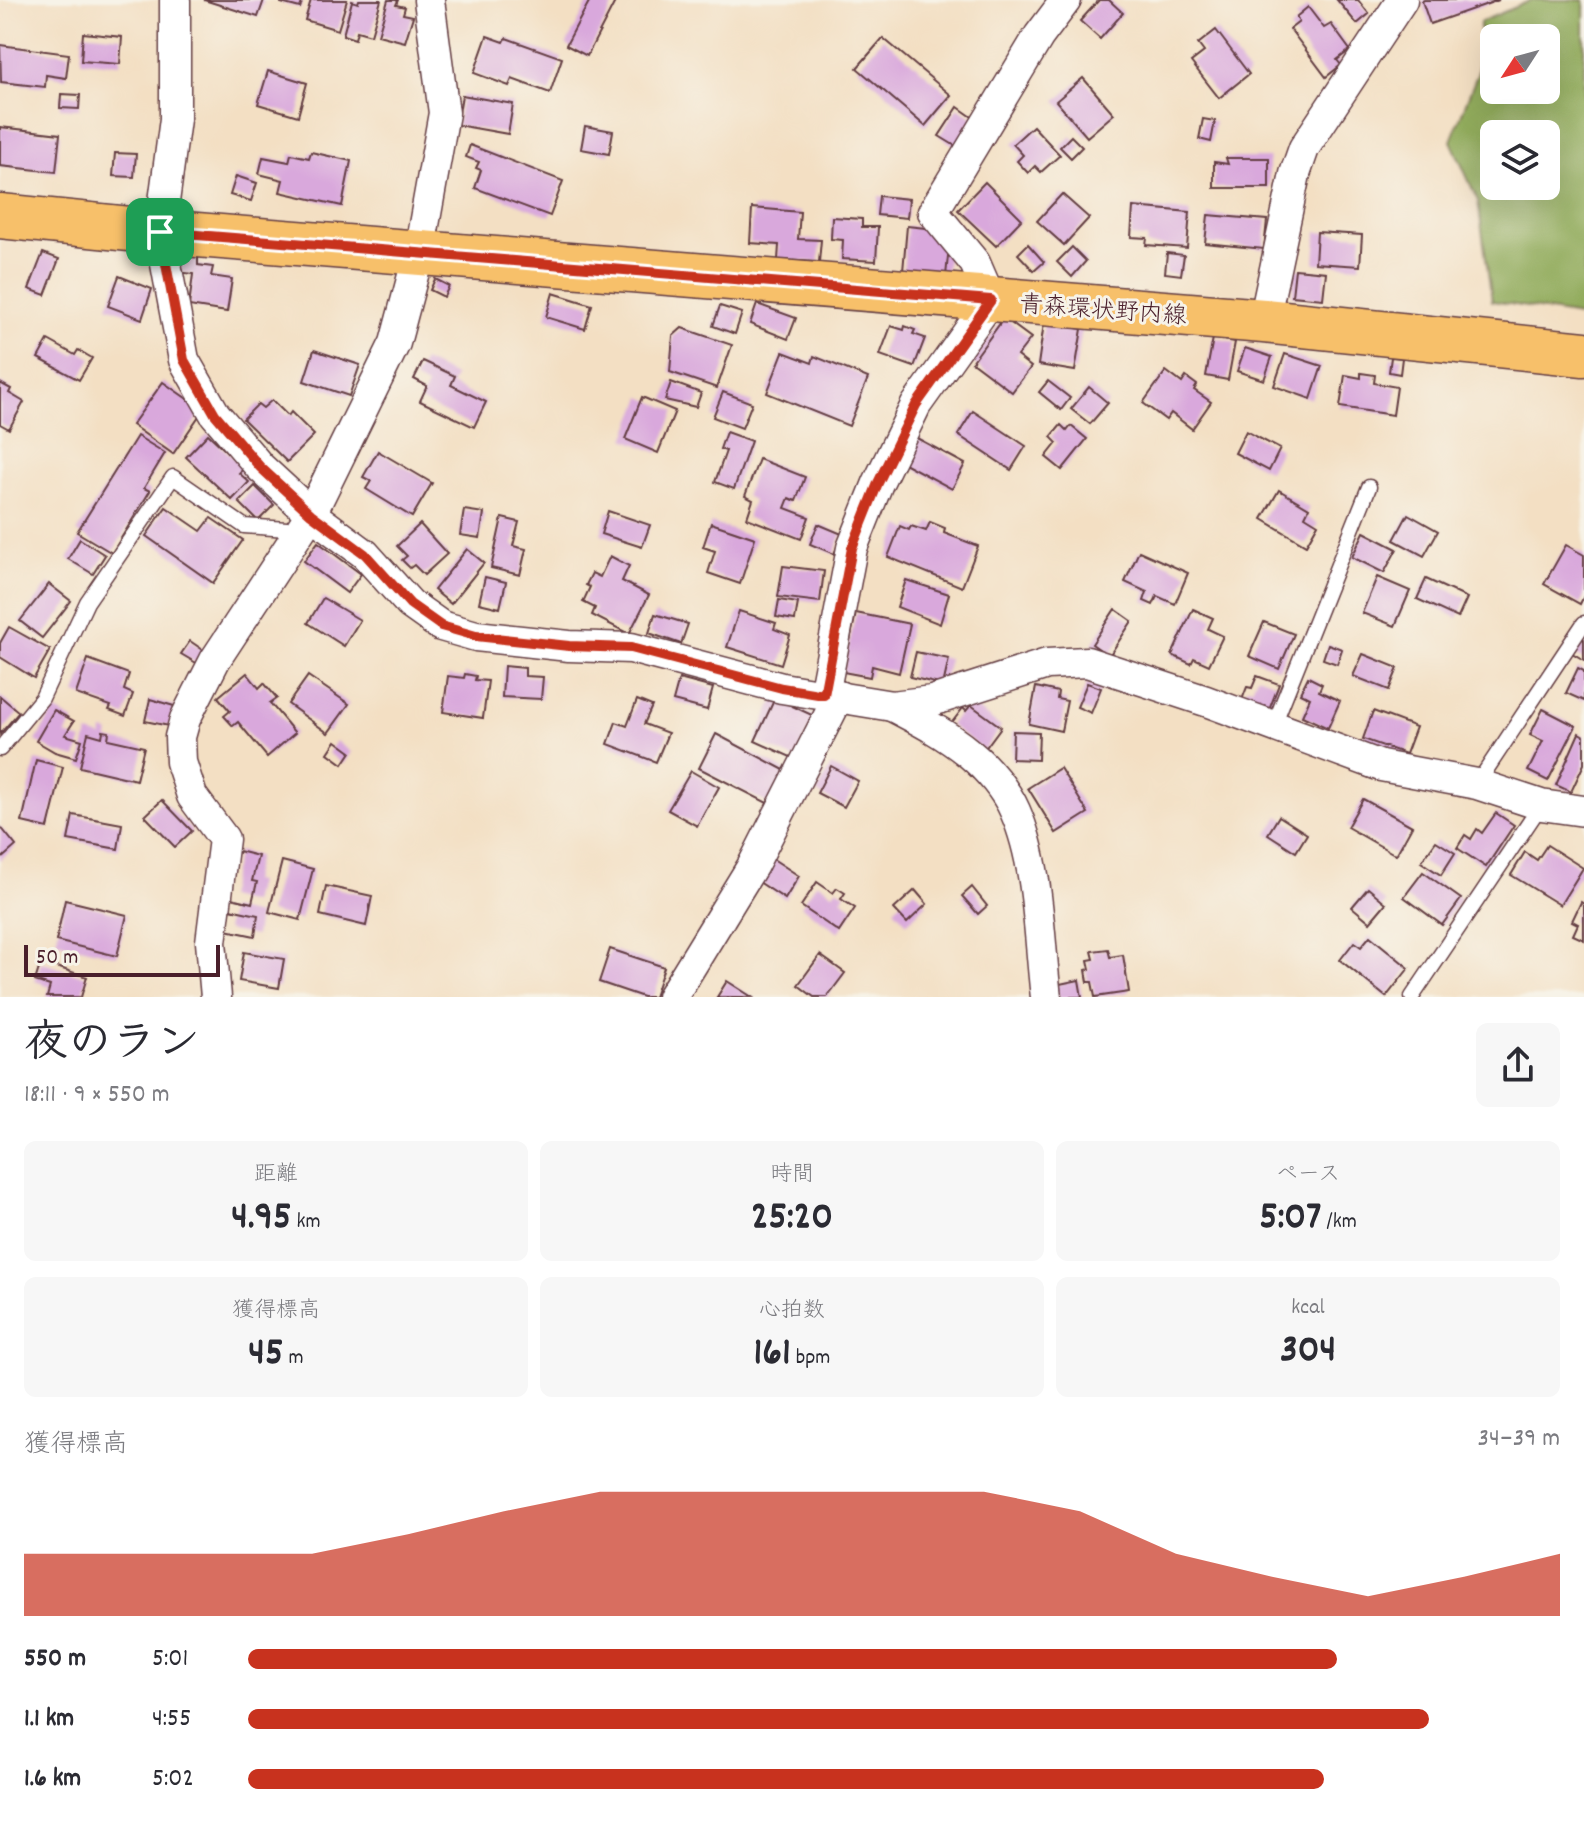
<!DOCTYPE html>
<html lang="ja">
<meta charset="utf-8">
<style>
:root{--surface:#fff;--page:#f7f7f7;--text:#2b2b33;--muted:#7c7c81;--accent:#c8321e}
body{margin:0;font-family:Dekko,"Klee One",sans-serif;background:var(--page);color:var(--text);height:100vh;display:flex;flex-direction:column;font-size:30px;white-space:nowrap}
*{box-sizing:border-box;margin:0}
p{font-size:26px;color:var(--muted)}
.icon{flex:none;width:44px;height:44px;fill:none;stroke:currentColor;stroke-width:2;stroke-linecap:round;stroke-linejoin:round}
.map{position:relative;height:997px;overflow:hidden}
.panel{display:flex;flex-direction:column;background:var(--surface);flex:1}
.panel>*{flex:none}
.needle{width:52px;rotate:234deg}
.tools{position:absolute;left:1480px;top:24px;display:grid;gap:16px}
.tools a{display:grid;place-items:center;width:80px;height:80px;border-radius:12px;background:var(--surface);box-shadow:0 8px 32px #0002;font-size:40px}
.scale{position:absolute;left:24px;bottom:20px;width:196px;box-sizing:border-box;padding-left:8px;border:4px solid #4a1f2b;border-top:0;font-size:22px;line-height:28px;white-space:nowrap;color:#4a1f2b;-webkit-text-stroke:6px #f7f3e8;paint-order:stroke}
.pin{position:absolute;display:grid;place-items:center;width:68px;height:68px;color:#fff;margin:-34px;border-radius:16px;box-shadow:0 4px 12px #0006}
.round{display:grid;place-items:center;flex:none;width:84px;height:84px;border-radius:12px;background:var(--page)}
.head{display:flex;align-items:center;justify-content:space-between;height:136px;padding:0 24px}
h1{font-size:44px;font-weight:700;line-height:60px}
.figures{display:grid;grid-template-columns:repeat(3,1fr);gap:12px;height:136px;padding:8px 24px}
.figures div{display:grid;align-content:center;border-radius:12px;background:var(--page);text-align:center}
.figures b{font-size:40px;font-weight:700}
.figures small{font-size:22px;font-weight:400}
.figures p{font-size:22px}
.chart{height:224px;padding:16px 24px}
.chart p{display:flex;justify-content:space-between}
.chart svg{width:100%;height:144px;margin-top:8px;fill:var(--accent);opacity:.7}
ul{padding:0 24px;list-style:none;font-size:26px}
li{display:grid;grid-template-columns:128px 96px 1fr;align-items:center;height:60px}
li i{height:20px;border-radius:10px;background:var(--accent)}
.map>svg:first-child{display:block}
</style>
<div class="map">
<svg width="1584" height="997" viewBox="0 0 1584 997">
<rect width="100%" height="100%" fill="#f7f3e8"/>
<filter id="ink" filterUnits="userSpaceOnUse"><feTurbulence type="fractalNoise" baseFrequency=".0125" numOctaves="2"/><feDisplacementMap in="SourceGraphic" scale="16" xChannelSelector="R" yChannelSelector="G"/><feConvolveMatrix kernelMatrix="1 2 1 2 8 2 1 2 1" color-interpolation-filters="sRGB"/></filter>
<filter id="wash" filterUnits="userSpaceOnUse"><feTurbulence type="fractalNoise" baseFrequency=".006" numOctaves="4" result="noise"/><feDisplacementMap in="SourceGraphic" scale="32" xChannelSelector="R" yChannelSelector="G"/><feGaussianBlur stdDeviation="1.8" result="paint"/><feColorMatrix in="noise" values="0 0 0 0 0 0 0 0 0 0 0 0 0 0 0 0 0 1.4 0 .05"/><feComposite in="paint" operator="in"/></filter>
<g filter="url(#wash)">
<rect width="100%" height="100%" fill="#f3dfc3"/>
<!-- forest -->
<path fill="#91ab5c" stroke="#6e6544" stroke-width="2" fill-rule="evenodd" d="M1532,0H1584V317L1492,301L1478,201L1451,141L1478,72L1480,22ZM1494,38H1546V90H1494ZM1494,134H1546V186H1494Z"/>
<g id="blocks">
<!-- building -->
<g fill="#d9a8dc">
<polygon points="204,0 264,0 258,17"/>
<polygon points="281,0 303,0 300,8 281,3"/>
<polygon points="311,0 347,0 338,30 305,20"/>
<polygon points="359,0 381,0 371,35 357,31 355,39 343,35 352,1 358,3"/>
<polygon points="388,0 398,0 396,5 405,7 403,14 413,16 405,42 378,35"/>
<polygon points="590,0 616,0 587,56 566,45"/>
<polygon points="1099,0 1109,0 1123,13 1100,39 1080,21"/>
<polygon points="1337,0 1358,0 1369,14 1357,24"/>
<polygon points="1499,0 1430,24 1422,1 1424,0"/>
<polygon points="1308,7 1324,28 1331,24 1350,50 1337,60 1341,65 1326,77 1290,29 1299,22 1296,17"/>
<polygon points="1216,30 1249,74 1219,98 1191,62 1204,52 1198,44"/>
<polygon points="83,33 122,37 120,64 81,61"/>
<polygon points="487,36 504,42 506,38 562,58 550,93 512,79 509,86 474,73"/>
<polygon points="883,38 951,95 925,126 857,68"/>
<polygon points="0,45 69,54 66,78 46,75 45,87 1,82"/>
<polygon points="268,71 307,83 298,116 258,104"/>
<polygon points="1083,78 1114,114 1087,137 1056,101"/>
<polygon points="61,94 80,95 79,109 60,108"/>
<polygon points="462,95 513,104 508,134 457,125"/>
<polygon points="958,107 975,119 957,147 939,136"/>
<polygon points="1203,119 1215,121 1211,142 1199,139"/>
<polygon points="585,126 613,131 609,154 581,149"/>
<polygon points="1033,126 1060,155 1041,172 1035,166 1028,173 1017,161 1023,155 1013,144"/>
<polygon points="0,127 60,134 56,172 0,166"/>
<polygon points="1071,136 1082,147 1071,158 1060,147"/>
<polygon points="470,145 563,181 550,216 475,188 481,170 476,168 479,162 466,157"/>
<polygon points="311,152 351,161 342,206 280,192 283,180 259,174 263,157 289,162 291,154 309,158"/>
<polygon points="115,153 136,154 134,177 113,176"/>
<polygon points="1226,158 1269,158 1269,188 1214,188 1214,162 1228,164"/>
<polygon points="236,176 257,183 251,201 230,195"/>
<polygon points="985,182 1022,219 996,246 958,210"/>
<polygon points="1062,194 1089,218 1064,245 1037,221"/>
<polygon points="879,196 909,199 907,218 877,215"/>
<polygon points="1133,207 1190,212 1187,248 1146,245 1147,238 1131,237"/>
<polygon points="752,208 800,212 798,239 821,240 819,262 778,260 779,245 750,243"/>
<polygon points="1208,215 1267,220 1264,249 1205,243"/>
<polygon points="832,217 862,219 862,227 878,227 876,261 842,259 843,240 831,239"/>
<polygon points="907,226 935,229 949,246 946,276 903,271"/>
<polygon points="1317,232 1362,235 1360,266 1315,263"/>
<polygon points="1028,244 1044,262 1034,271 1018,254"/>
<polygon points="1072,247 1086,261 1072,277 1057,262"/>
<polygon points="43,253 59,259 45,295 29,289"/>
<polygon points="1167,253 1184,255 1181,275 1165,273"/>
<polygon points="180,254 198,257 198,265 213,267 211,276 232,279 227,312 189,306 193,274 178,272"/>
<polygon points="1295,269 1326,272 1323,299 1292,296"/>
<polygon points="119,276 152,289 142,319 108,306"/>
<polygon points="435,279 449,286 444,297 430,290"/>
<polygon points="553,293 592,305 585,329 546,317"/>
<polygon points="757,304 796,318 788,339 750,324"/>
<polygon points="720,306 742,313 735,334 713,326"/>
<polygon points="1004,318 1031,338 1017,356 1031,367 1012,392 972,362"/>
<polygon points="1044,323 1082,329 1075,371 1038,365"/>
<polygon points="891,326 904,330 905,326 915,330 913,334 925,338 914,367 880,355"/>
<polygon points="682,328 732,345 717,388 670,372 673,336"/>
<polygon points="1213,338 1235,342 1228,380 1206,376"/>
<polygon points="48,340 75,355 78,350 92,358 79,380 38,358"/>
<polygon points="1245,348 1272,357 1264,380 1237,371"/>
<polygon points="314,350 360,365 349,396 304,381"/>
<polygon points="783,352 812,363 814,356 868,378 849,426 767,393"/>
<polygon points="1285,354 1322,366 1311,399 1274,386"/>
<polygon points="1391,357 1402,358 1400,374 1389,372"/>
<polygon points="423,361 455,376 451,385 486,402 474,427 420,401 427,386 414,379"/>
<polygon points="1166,371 1182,383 1186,377 1197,385 1194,390 1211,402 1192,429 1171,413 1166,420 1143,403"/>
<polygon points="1361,373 1375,375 1374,383 1397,387 1393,415 1340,407 1345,375 1361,378"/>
<polygon points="1048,381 1070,398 1061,410 1039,392"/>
<polygon points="163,382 203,410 173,454 132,425"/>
<polygon points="671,382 701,393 696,407 665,400"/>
<polygon points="0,383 11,389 9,393 24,402 9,429 0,424"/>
<polygon points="1089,387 1108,403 1090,424 1071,409"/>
<polygon points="723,392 752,403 742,428 713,417"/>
<polygon points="642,397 675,411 658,453 625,439"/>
<polygon points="272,400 288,416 291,412 314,435 287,462 243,419 258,404 263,408"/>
<polygon points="973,411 1026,446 1011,470 958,435"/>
<polygon points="1061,425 1067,431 1071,426 1087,439 1062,470 1046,457 1057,443 1051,437"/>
<polygon points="1246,431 1280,449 1269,471 1235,453"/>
<polygon points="726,432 751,441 734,489 715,482 726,451 720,449"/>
<polygon points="208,434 244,468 239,473 249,482 232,500 186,457"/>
<polygon points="137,436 165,453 144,488 150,491 112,553 77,532"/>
<polygon points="913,436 965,464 952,489 900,461"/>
<polygon points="378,451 432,483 412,517 366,489 371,481 363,477"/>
<polygon points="759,459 805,477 796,501 789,498 785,508 809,517 801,539 747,518 753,500 745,496"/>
<polygon points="255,486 274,505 258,521 239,502"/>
<polygon points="1279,490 1309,508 1305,516 1318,524 1306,545 1262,519"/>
<polygon points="166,507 201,531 211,518 243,540 213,583 146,536"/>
<polygon points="464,510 484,513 480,538 460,535"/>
<polygon points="608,511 650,525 642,547 601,534"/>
<polygon points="1408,514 1438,531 1424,556 1394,540"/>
<polygon points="502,518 519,522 513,546 526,549 520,575 491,568"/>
<polygon points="930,522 945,528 944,533 978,546 962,587 888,557 900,526 909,530 911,526 926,531"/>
<polygon points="711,523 755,538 740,584 708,573 715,551 703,547"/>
<polygon points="420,524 447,554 424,575 414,565 410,568 402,560 407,556 397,546"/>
<polygon points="818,524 842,534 834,554 810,544"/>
<polygon points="1364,532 1397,549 1384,573 1352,557"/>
<polygon points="80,539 105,555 93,574 68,559"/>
<polygon points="318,542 361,574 347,593 304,561"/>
<polygon points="1566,545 1584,555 1584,596 1580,604 1544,584"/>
<polygon points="467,549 484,563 451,604 434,590"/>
<polygon points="1139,551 1188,573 1175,604 1157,596 1153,605 1144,601 1147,592 1125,582"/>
<polygon points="610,556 629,566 622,581 649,595 629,634 592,615 595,608 583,602 590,587 586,585 592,573 600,577"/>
<polygon points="783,566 824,571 820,602 778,597"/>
<polygon points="485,577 506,582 500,608 479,603"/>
<polygon points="1377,577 1410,591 1395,626 1362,613"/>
<polygon points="1426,579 1467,598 1458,618 1417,599"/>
<polygon points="906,580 949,594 940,624 897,607"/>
<polygon points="49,584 71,601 42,638 20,621"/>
<polygon points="323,598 360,620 344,646 308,623"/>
<polygon points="779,600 798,603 795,620 776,617"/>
<polygon points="1115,609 1132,621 1109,656 1092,644"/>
<polygon points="1193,609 1213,618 1208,629 1223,636 1209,665 1194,658 1191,664 1172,655"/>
<polygon points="739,611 776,623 774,629 790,635 781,664 727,647"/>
<polygon points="856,613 910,624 899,673 872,666 870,677 843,672"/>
<polygon points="655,614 688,624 681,644 649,633"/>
<polygon points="1264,622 1294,634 1279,669 1249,656"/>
<polygon points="9,627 50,650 34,678 0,657 0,643"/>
<polygon points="1581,637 1584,639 1584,660 1572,653"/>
<polygon points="190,641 206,652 198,664 181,654"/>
<polygon points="1328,644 1342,649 1337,664 1323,659"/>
<polygon points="916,652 949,659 943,685 910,677"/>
<polygon points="1363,654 1398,668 1389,690 1353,676"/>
<polygon points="88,659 129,674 124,690 133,694 125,716 109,710 111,706 76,694"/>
<polygon points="504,666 525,668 525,676 543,677 541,699 502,697"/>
<polygon points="1578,668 1584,671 1584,701 1566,693"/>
<polygon points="247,673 259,688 264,683 277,698 270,703 295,733 267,757 238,722 233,726 224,716 230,711 218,697"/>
<polygon points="465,674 476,676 475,680 488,681 483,718 443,712 448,676 464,678"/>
<polygon points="308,676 349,704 328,733 288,704"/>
<polygon points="1257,676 1279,684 1269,710 1242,700 1247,687 1252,688"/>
<polygon points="1308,677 1322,684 1319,691 1340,701 1328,728 1302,716 1310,698 1300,693"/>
<polygon points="679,679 713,688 707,710 673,701"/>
<polygon points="1087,683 1101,688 1091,713 1077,707"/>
<polygon points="1036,687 1058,692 1057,699 1067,701 1061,731 1029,724"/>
<polygon points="0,696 19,712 0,734"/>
<polygon points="775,698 814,716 795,759 755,741"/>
<polygon points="150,699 174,706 169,726 145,721"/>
<polygon points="637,700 652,706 644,724 668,733 656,762 608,744 616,722 627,726"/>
<polygon points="971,705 1001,727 984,750 950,725 963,708 966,711"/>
<polygon points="1543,709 1576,726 1548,781 1528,771 1543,741 1530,735"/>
<polygon points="54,710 74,721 65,735 82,740 76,758 55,752 36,741"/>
<polygon points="1373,711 1416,727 1406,754 1363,739"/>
<polygon points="103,731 109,732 108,739 144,747 136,780 80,767 88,733 102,737"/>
<polygon points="1013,731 1039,732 1038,760 1012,759"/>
<polygon points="1579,733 1584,736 1584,764 1571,792 1556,785"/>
<polygon points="716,734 786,771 769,804 699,768"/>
<polygon points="336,741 351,752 343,764 328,753"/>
<polygon points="36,760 63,767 48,828 22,822"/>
<polygon points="831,766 858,781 844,807 817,793"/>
<polygon points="1060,768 1088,813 1056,833 1028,788"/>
<polygon points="691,771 719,787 697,826 668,810"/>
<polygon points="1363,799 1412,826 1396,855 1347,827"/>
<polygon points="162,800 192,831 175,847 145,816"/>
<polygon points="1496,813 1514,825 1486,867 1457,848 1465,835 1471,839 1477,829 1482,833"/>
<polygon points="73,815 122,824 118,849 68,840"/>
<polygon points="1279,816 1307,834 1296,852 1268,834"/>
<polygon points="0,826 16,846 0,860"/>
<polygon points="1436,841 1455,853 1441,875 1421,862"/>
<polygon points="1547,845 1583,868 1560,905 1511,875 1525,852 1537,860"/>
<polygon points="238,851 258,856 252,881 257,882 252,903 227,897"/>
<polygon points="770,857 799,876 785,899 756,880"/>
<polygon points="282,861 313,869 300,920 269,912"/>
<polygon points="1423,872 1461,899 1442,925 1404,897"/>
<polygon points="817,882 833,893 837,888 845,893 841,899 855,908 839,932 801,906"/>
<polygon points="326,886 372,896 366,926 320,915"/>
<polygon points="972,887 987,906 978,914 962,896"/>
<polygon points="1368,888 1386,903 1370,922 1352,907"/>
<polygon points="915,890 927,904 907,923 894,909"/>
<polygon points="65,900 127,915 117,956 56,941"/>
<polygon points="1581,902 1584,904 1584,940 1573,935 1578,924 1572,921"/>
<polygon points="230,909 258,915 255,936 226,930"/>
<polygon points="1370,936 1409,968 1386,997 1340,960 1354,942 1361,947"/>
<polygon points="610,949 664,967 654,997 643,997 599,982"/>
<polygon points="1108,949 1110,957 1123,955 1129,992 1095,997 1092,982 1088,982 1086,970 1090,969 1088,960 1094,959 1092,951"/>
<polygon points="244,952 284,959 279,988 239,981"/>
<polygon points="820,955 845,973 827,997 814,997 798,985"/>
<polygon points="41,962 87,977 81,997 47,997 50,986 35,981"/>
<polygon points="1079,980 1082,997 1058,997 1055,985"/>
<polygon points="727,981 752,997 717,997"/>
</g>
</g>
</g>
<g filter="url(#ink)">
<use href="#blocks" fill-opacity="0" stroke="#633c42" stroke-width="2"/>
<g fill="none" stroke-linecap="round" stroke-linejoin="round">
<!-- lane casing -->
<g stroke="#633c42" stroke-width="17">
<g id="lane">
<polyline points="1273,727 1369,487"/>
<polyline points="0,749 42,698 87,602 173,477 244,526 301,530"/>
<polyline points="1477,784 1584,623"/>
<polyline points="1412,997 1541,805"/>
</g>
</g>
<!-- street casing -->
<g stroke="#633c42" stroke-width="33">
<g id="street">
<polyline points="175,0 175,119 160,232 184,360 215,414 260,467 311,514 365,554 410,604 441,626 476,636 569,646 631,648 782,688 892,706 932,701 1047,664 1087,662 1206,701 1381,766 1477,784 1541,805 1584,811"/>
<polyline points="1264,321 1295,174 1304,148 1402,0"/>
<polyline points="824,695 852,548 878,483 916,405 991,300 975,263 933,212 1039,36 1066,0"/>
<path d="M892,706C919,720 946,734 970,754C987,768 1006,790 1015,811C1039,865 1039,939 1046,997"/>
<polyline points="216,997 211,942 224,839 192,796 181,762 180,737 185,719 215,660 311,514 395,343 419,253 444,113 429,0"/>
<polyline points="672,997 753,865 839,696"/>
</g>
</g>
<!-- primary casing -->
<g stroke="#633c42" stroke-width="47">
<polyline id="primary" points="0,216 160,232 1264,321 1584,354"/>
</g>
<!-- lane -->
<use href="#lane" stroke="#fff" stroke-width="14"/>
<!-- street -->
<use href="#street" stroke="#fff" stroke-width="30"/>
<!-- primary -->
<use href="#primary" stroke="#f7c06b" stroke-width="44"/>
</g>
</g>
<g fill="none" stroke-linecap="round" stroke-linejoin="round" filter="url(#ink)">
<!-- route casing -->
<g stroke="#fff" stroke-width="16">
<polygon id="route" points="160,232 991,300 916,405 878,483 852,548 824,695 782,688 631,648 569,646 476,636 441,626 410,604 365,554 311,514 260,467 215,414 184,360"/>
</g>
<!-- route -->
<use href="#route" stroke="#c8321e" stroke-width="10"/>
</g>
<g text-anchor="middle" stroke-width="6" stroke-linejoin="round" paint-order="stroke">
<!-- street labels -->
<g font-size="24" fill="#4a1f2b" stroke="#f7f3e8">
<text transform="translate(1103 309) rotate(4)" y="8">青森環状野内線</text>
</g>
</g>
</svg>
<div class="tools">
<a><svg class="needle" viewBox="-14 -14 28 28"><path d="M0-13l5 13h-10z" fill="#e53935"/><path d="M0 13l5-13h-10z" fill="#7c7c81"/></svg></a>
<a><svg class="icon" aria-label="layers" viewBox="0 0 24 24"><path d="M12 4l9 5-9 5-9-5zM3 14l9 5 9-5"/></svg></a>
</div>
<div class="scale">50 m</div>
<div class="pin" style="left:160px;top:232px;background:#1e9e55"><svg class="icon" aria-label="arrive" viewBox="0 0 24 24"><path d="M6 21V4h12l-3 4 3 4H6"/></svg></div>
</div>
<section class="panel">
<div class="head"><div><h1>夜のラン</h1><p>18:11 · 9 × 550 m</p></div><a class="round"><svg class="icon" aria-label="share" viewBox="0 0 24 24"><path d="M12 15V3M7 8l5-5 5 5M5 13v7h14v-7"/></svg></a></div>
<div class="figures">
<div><p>距離</p><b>4.95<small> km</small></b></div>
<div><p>時間</p><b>25:20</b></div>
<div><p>ペース</p><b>5:07<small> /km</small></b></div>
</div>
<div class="figures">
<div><p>獲得標高</p><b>45<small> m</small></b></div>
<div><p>心拍数</p><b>161<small> bpm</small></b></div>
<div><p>kcal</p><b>304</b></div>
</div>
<div class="chart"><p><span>獲得標高</span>34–39 m</p>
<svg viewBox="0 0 160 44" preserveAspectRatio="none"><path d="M0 44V25L10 25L20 25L30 25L40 19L50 12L60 6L70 6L80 6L90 6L100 6L110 12L120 25L130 32L140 38L150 32L160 25V44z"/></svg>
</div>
<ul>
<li><b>550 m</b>5:01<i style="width:83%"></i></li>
<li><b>1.1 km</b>4:55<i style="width:90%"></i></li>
<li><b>1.6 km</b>5:02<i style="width:82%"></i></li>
</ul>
</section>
